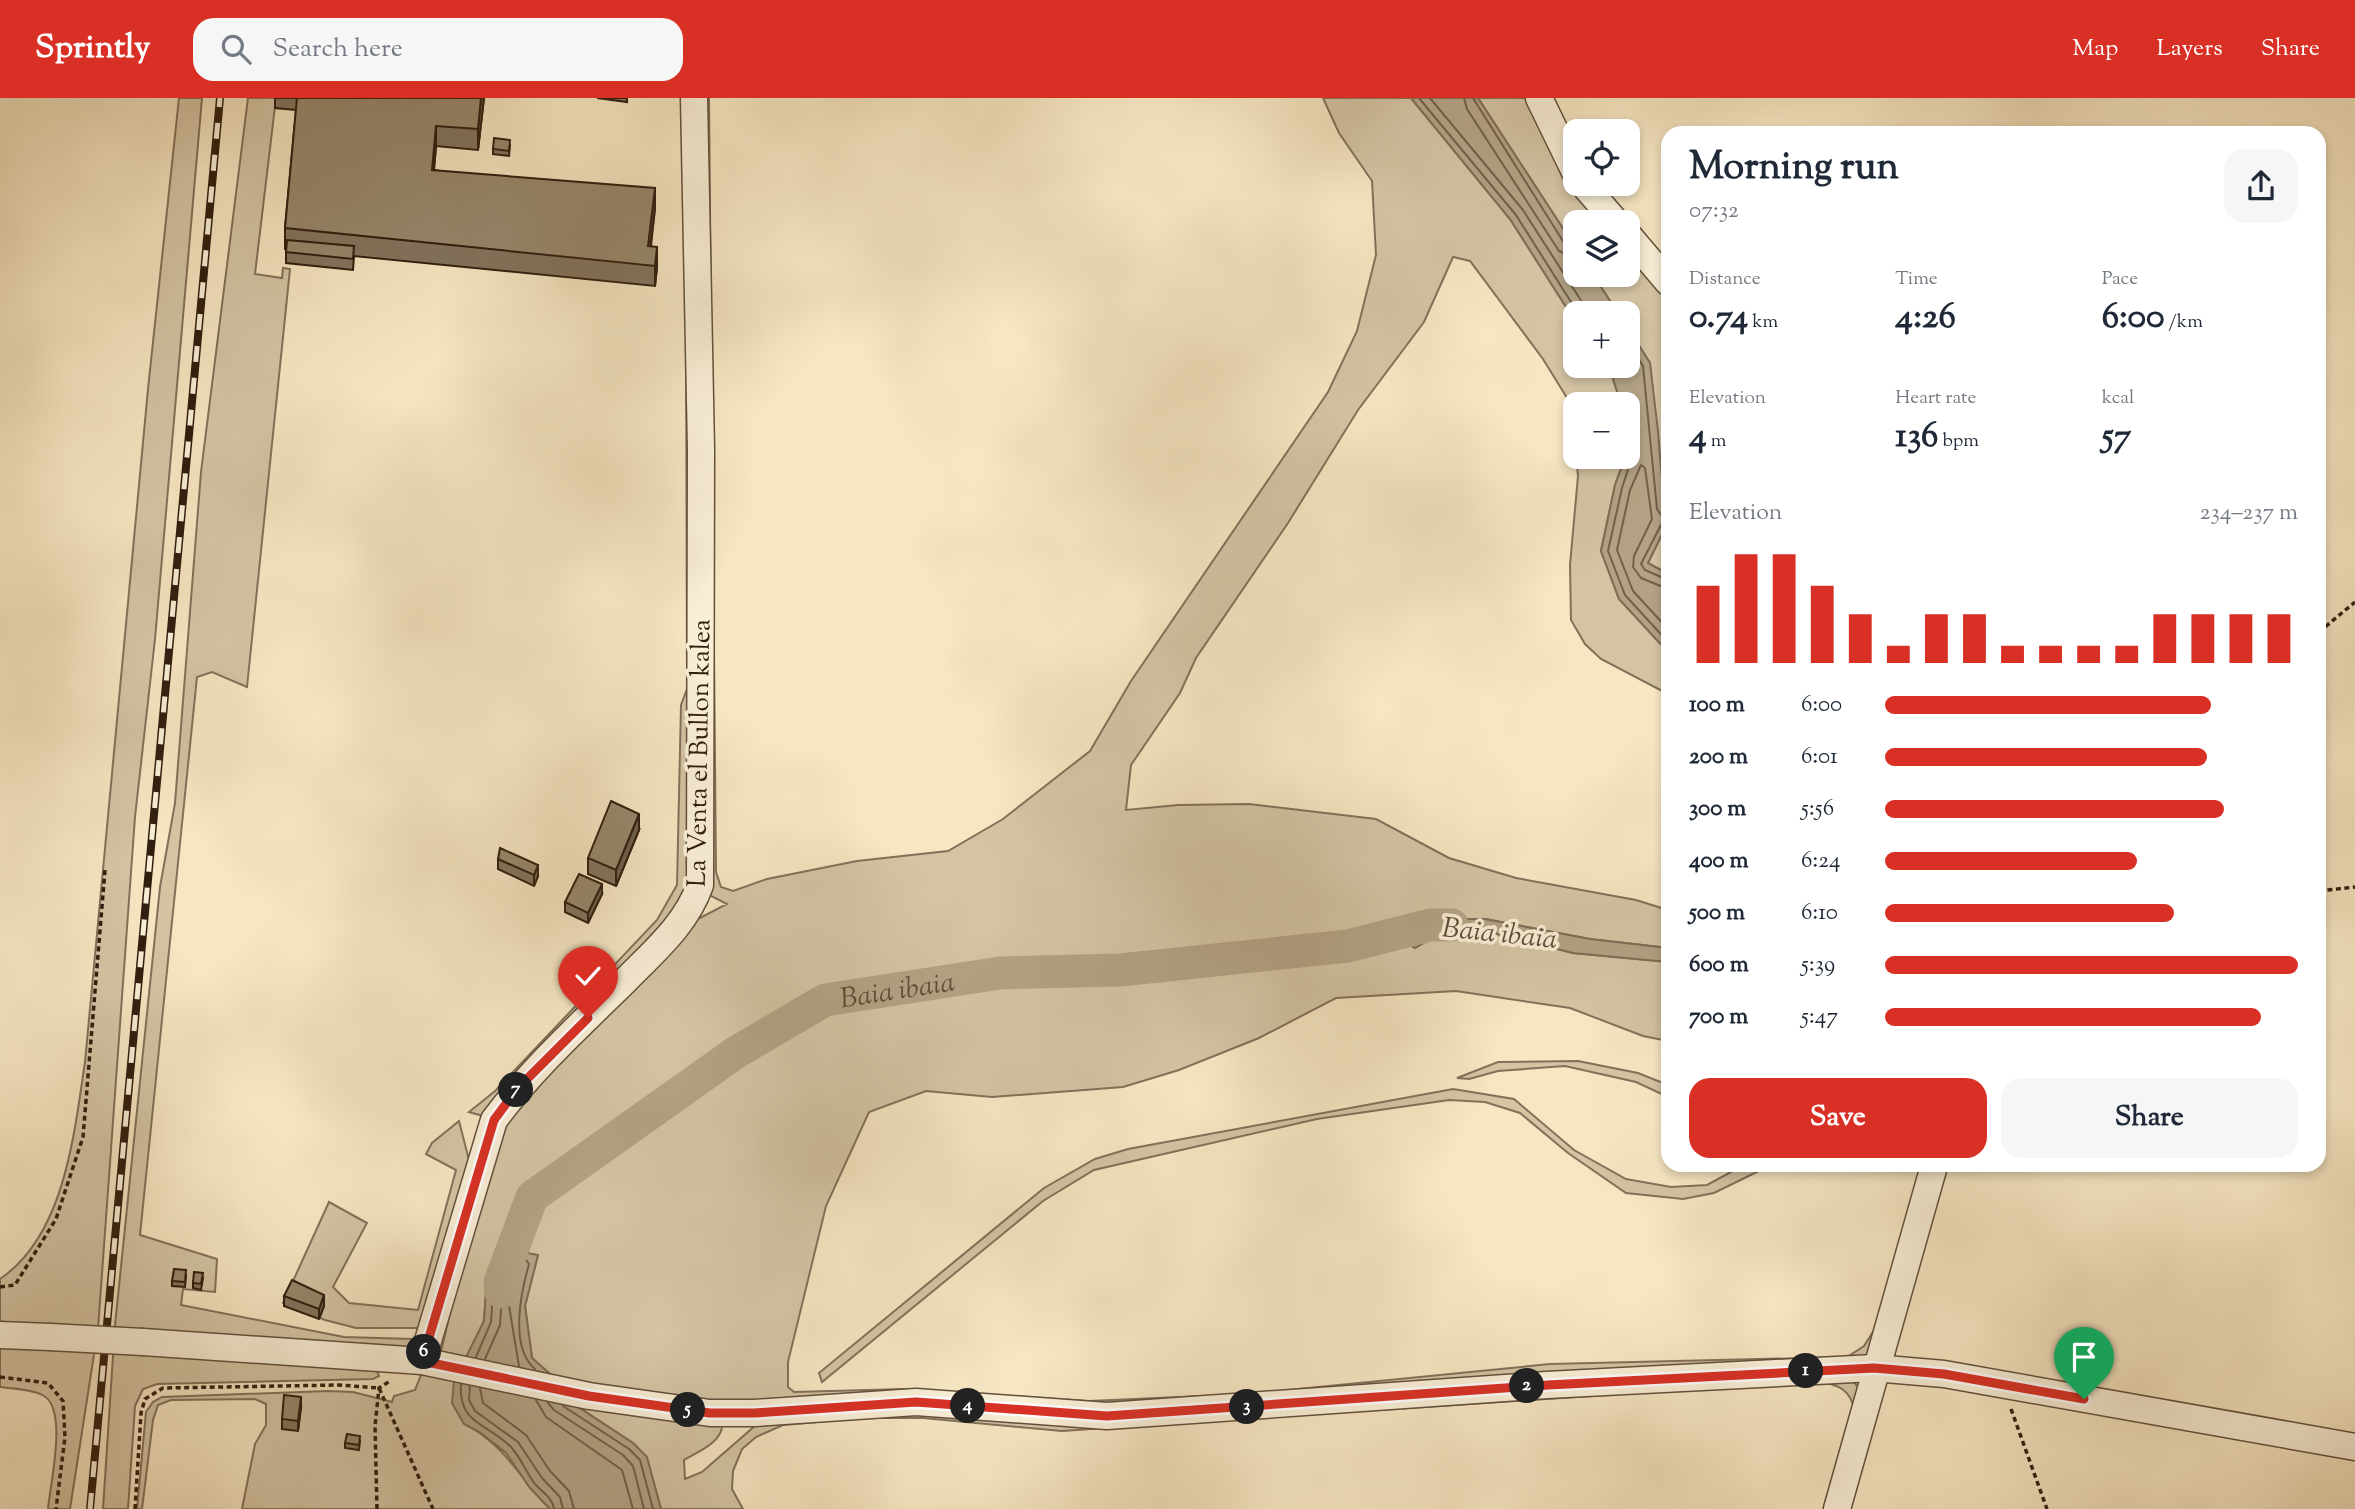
<!DOCTYPE html>
<meta charset="utf-8">
<style>
:root{--surface:#fff;--page:#f6f6f7;--text:#1f2937;--muted:#747a83;--accent:#d93025}
body{margin:0;font-family:"Sorts Mill Goudy",serif;background:var(--page);color:var(--text);height:100vh;display:flex;flex-direction:column;font-size:26px;white-space:nowrap}
*{box-sizing:border-box;margin:0}
p{font-size:23px;color:var(--muted)}
.icon{flex:none;width:38px;height:38px;fill:none;stroke:currentColor;stroke-width:2;stroke-linecap:round;stroke-linejoin:round}
.map{position:relative;flex:1;overflow:hidden}
.sheet{position:absolute;left:1661px;top:28px;width:665px;height:1046px;display:flex;flex-direction:column;background:var(--surface);border-radius:21px;box-shadow:0 4px 10px #0003}
.sheet>*{flex:none}
.buttons{position:absolute;left:1563px;top:21px;display:grid;gap:14px}
.buttons a{display:grid;place-items:center;width:77px;height:77px;border-radius:14px;background:var(--surface);box-shadow:0 4px 10px #0003;font-size:35px}
.pin{position:absolute;display:grid;place-items:center;width:60px;height:60px;color:#fff;margin:-72px -30px;border-radius:50% 50% 50% 0;rotate:-45deg;box-shadow:0 0 7px #0007}
.pin .icon{rotate:45deg}
.km{position:absolute;width:35px;height:35px;margin:-18px;border-radius:50%;background:#222;color:#fff;font-size:19px;line-height:35px;text-align:center}
.round{display:grid;place-items:center;flex:none;width:74px;height:74px;border-radius:21px;background:var(--page)}
.head{display:flex;align-items:center;justify-content:space-between;height:119px;padding:0 28px}
h1{font-size:38px;font-weight:700;line-height:52px}
.figures{display:grid;grid-template-columns:repeat(3,1fr);gap:10px;height:119px;padding:7px 28px}
.figures div{display:grid;align-content:center}
.figures b{font-size:35px;font-weight:700}
.figures small{font-size:19px;font-weight:400}
.figures p{font-size:19px}
.chart{height:196px;padding:14px 28px}
.chart p{display:flex;justify-content:space-between}
.chart svg{width:100%;height:126px;margin-top:7px;stroke:var(--accent);stroke-width:6}
.primary-button{display:flex;gap:14px;margin-top:auto;padding:14px 28px}
.primary-button a{flex:1;height:80px;border-radius:21px;background:var(--accent);color:#fff;font-size:28px;font-weight:700;line-height:80px;text-align:center}
.primary-button a+a{background:var(--page);color:var(--text)}
ul{padding:0 28px;list-style:none;font-size:23px}
li{display:grid;grid-template-columns:112px 84px 1fr;align-items:center;height:52px}
li i{height:18px;border-radius:9px;background:var(--accent)}
header{display:flex;align-items:center;gap:42px;box-sizing:border-box;height:98px;padding:0 35px;background:var(--accent);color:#fff}
header strong{font-size:33px}
nav{display:flex;gap:38px;margin-inline-start:auto;font-size:24px}
.search{width:490px;height:63px;background:var(--page);display:flex;align-items:center;gap:18px;box-sizing:border-box;padding:0 24px;border-radius:21px;color:var(--muted);font-size:26px}
.map>svg:first-child{display:block}
</style>
<header>
<strong>Sprintly</strong>
<div class="search"><svg class="icon" aria-label="search" viewBox="0 0 24 24"><circle cx="10" cy="10" r="6"/><path d="M15 15l6 6"/></svg>Search here</div>
<nav><a>Map</a><a>Layers</a><a>Share</a></nav>
</header>
<div class="map">
<svg width="2355" height="1411" viewBox="0 0 2355 1411">
<rect width="100%" height="100%" fill="#f6e6c2"/>
<filter id="stains"><feTurbulence type="fractalNoise" baseFrequency=".00286" numOctaves="4"/><feColorMatrix values="0 0 0 0 .2 0 0 0 0 .09 0 0 0 0 .02 0 0 0 .5 -.17"/></filter>
<radialGradient id="worn" r=".72"><stop offset=".6" stop-color="#630" stop-opacity="0"/><stop offset="1" stop-color="#630" stop-opacity=".3"/></radialGradient>
<!-- green -->
<g fill="#d4c4a4" stroke="#82715a" stroke-width="2">
<path d="M179,0H202L155,541L135,719L98,1231L70,1411H48C50,1387 68,1312 44,1298C33,1291 13,1291 0,1289V1181C65,1137 74,1036 85,964L148,291Z"/>
<polygon points="248,0 276,0 255,176 282,180 283,170 290,171 247,589 212,574 197,579 140,1137 217,1161 215,1194 183,1191 181,1207 344,1239 412,1241 415,1250 376,1271 379,1278 373,1281 157,1286 143,1291 135,1308 128,1411 103,1411 115,1227 160,789 175,705 201,374"/>
<path d="M703,0H709L716,774L721,789L733,793L767,781L857,763L948,753L1003,721L1090,653L1131,583L1328,294L1357,233L1376,157L1372,83L1339,35L1323,0H1411L1510,121L1575,223V268H1609L1621,306H1575V343L1572,308L1543,261L1470,163L1453,159L1424,224L1358,312L1288,425L1196,560L1180,595L1131,667L1126,712L1178,707L1249,706L1376,721L1449,760L1516,780L1636,802L1668,812V850L1590,841L1485,821H1415L1401,841L1415,850L1438,836L1493,835L1573,855L1668,864V943L1643,938L1570,910L1456,893L1336,900L1259,940L1179,972L1123,989L992,999L926,993L869,1014L826,1108L788,1264V1289L794,1294L904,1291L1089,1303L1248,1296L1550,1266L1847,1259L1864,1248L1876,1229L1923,1068H1929L1881,1238L1870,1258L1852,1266L1706,1268L1193,1308L1082,1310L891,1298L745,1307L661,1298L658,1317L722,1325C724,1344 697,1354 684,1362L685,1381L702,1374L756,1327L794,1320L897,1311L1099,1327L1849,1278L1862,1294L1860,1312L1833,1411H1828L1855,1313C1850,1291 1839,1287 1818,1283L1062,1333L923,1320H863L783,1327L756,1339L742,1351L733,1373L732,1391L743,1411H661L646,1359L633,1345L563,1299L558,1283L532,1260L525,1208L538,1157L498,1150L487,1178L484,1223L465,1263L440,1258L483,1075L512,1009L690,825L727,806L709,797Z"/>
<polygon points="1478,0 1535,0 1608,124 1575,124 1575,149"/>
<polygon points="1628,147 1668,192 1668,476 1648,465 1666,428 1650,265 1628,230 1628,215 1618,215 1593,177 1628,177"/>
<polygon points="686,215 689,215 695,768 685,804 483,1018 469,1014 495,993 657,822 677,787 681,607 687,591"/>
<polygon points="1576,359 1625,359 1615,387 1601,453 1619,501 1668,554 1668,596 1601,561 1585,546 1571,522 1570,467 1578,378"/>
<polygon points="1578,963 1638,975 1668,987 1668,999 1636,984 1565,968 1498,973 1469,981 1457,980 1498,964"/>
<polygon points="1453,991 1514,1001 1574,1052 1626,1081 1671,1089 1707,1087 1742,1068 1769,1068 1714,1095 1683,1101 1626,1095 1568,1055 1520,1015 1485,1004 1449,1002 1317,1021 1094,1072 1043,1103 822,1284 819,1275 1044,1090 1095,1061 1128,1051"/>
<polygon points="459,1023 470,1066 429,1230 356,1230 325,1222 283,1205 329,1104 367,1125 333,1189 349,1205 418,1212 456,1072 426,1056 432,1045"/>
<path d="M432,1271L458,1277L464,1325C506,1348 518,1378 550,1411H242L255,1346L266,1327V1306L255,1301L171,1302L158,1307L153,1322L142,1411H137L146,1314L153,1304L162,1299L328,1293L353,1294L392,1304L394,1298L415,1292L421,1277Z"/>
</g>
<!-- water -->
<g fill="#b3a285" stroke="#7f6d56" stroke-width="2">
<polygon points="1411,0 1478,0 1575,149 1575,177 1593,177 1618,215 1575,215 1575,223 1510,121"/>
<polygon points="1628,230 1650,265 1658,333 1666,428 1648,465 1668,476 1668,554 1619,501 1601,453 1615,387 1632,341 1628,306 1621,306 1609,268 1628,268"/>
<polygon points="1415,821 1485,821 1590,841 1668,850 1668,864 1573,855 1493,835 1438,836 1415,850 1401,841"/>
<polygon points="498,1150 538,1157 525,1208 532,1260 558,1283 563,1299 633,1345 647,1359 661,1411 550,1411 530,1390 506,1355 481,1335 464,1326 452,1305 454,1283 484,1223 487,1178"/>
</g>
<g fill="none" stroke-linecap="round" stroke-linejoin="round">
<!-- shore -->
<g stroke="#72604a" stroke-width="2">
<polyline points="1419,0 1516,117 1578,215"/>
<polyline points="1430,0 1523,112 1589,215"/>
<polyline points="1464,0 1467,11 1559,153 1575,160"/>
<polyline points="1473,0 1566,148 1575,152"/>
<polyline points="1628,243 1643,268 1657,411 1664,421 1641,466 1645,472 1668,482"/>
<polyline points="1628,331 1636,333 1638,343 1630,353 1631,362 1622,390 1608,453 1625,497 1668,544"/>
<polyline points="1668,491 1641,480 1633,469 1634,458 1652,421 1645,370 1641,367 1630,392 1617,452 1633,493 1668,531"/>
<path d="M476,1259L491,1224L494,1180L502,1160L526,1162L529,1166C521,1194 509,1249 535,1271"/>
<polyline points="485,1261 500,1227 503,1182 508,1169 515,1169 518,1173 509,1208 519,1268"/>
<path d="M461,1286C458,1326 487,1325 511,1349C521,1360 526,1374 535,1386C542,1394 553,1400 554,1411"/>
<polyline points="470,1288 469,1302 475,1313 518,1344 542,1380 560,1399 563,1411"/>
<polyline points="480,1290 483,1305 526,1337 550,1373 569,1393 574,1411"/>
<polyline points="536,1302 546,1319 622,1372 633,1411"/>
<polyline points="548,1305 554,1312 623,1357 633,1368 644,1411"/>
<polyline points="563,1308 629,1351 640,1362 653,1411"/>
</g>
<!-- river -->
<path stroke="#b3a285" stroke-width="33" id="s1" d="M501,1194L500,1184L532,1099L735,955L825,902L1000,875L1120,872L1348,848L1430,827H1452"/>
<!-- minor casing -->
<g stroke="#62503c" stroke-width="29">
<g id="minor">
<polyline points="1539,0 1575,74"/>
<polyline points="1583,86 1616,124"/>
<polyline points="1628,137 1668,184"/>
<polyline points="0,1237 50,1239"/>
<polyline points="143,1244 422,1263 589,1298 710,1315 755,1315 916,1304 1107,1318 1547,1287 1874,1270 1944,1276 2355,1349"/>
<path d="M422,1263L494,1022C532,971 579,928 624,884C653,854 686,827 700,787L701,351L694,0"/>
<polyline points="1837,1411 1934,1068"/>
</g>
</g>
<!-- path -->
<g stroke="#301e0f" stroke-width="3.5" stroke-dasharray="5 3.5" stroke-linecap="butt">
<polyline points="2319,534 2355,504"/>
<polyline points="2319,793 2355,789"/>
<polyline points="0,1189 15,1187 56,1121 83,1039 105,772"/>
<polyline points="0,1279 48,1285 63,1303 65,1339 56,1411"/>
<polyline points="2011,1311 2047,1411"/>
<polyline points="135,1411 141,1315 145,1301 163,1290 339,1287 379,1290 433,1411"/>
<polyline points="377,1411 375,1328 379,1290 390,1283"/>
</g>
<!-- minor -->
<use href="#minor" stroke="#f9efd7" stroke-width="26"/>
<!-- rail casing -->
<g stroke="#301e0f" stroke-width="8">
<polyline id="rail" points="90,1411 220,0"/>
</g>
<!-- rail -->
<use href="#rail" stroke="#f9efd7" stroke-width="5" stroke-dasharray="16" stroke-linecap="butt"/>
<!-- minor-bridge casing -->
<g stroke="#62503c" stroke-width="29" stroke-linecap="butt">
<polyline id="minor-bridge" points="50,1239 143,1244"/>
</g>
<!-- minor-bridge -->
<use href="#minor-bridge" stroke="#f9efd7" stroke-width="26"/>
</g>
<!-- wall -->
<g fill="#82735d" stroke="#301e0f" stroke-width="2">
<polygon points="275,0 484,0 478,52 436,48 434,72 655,110 651,148 657,169 655,188 354,158 353,172 286,165 286,151 285,151 285,130 296,12 275,10"/>
<polygon points="597,0 627,0 627,4"/>
<polygon points="510,47 509,58 493,56 493,51"/>
<polygon points="639,732 616,788 588,776 588,760"/>
<polygon points="498,761 538,778 534,788 498,771"/>
<polygon points="602,796 588,825 565,814 565,804"/>
<polygon points="186,1178 185,1189 172,1188 172,1183"/>
<polygon points="203,1180 201,1192 193,1190 193,1185"/>
<polygon points="284,1198 324,1208 319,1221 284,1208"/>
<polygon points="301,1309 298,1333 282,1331 282,1321"/>
<polygon points="360,1343 359,1352 345,1350 345,1345"/>
</g>
<!-- shaded-wall -->
<g fill="#6a5e4c" stroke="#301e0f" stroke-width="2">
<polygon points="481,0 484,0 478,52 478,31"/>
<polygon points="436,28 436,48 432,92 432,72"/>
<polygon points="655,90 655,110 648,168 648,148"/>
<polygon points="657,149 657,169 655,188 655,168"/>
<polygon points="639,716 639,732 616,788 616,772"/>
<polygon points="538,767 538,778 534,788 534,777"/>
<polygon points="602,786 602,796 588,825 588,815"/>
<polygon points="324,1197 324,1208 319,1221 319,1211"/>
<polygon points="301,1299 301,1309 298,1333 298,1323"/>
</g>
<!-- building -->
<g fill="#97866c" stroke="#301e0f" stroke-width="2">
<polygon points="297,0 481,0 478,31 436,28 432,72 655,90 648,148 657,149 655,168 285,130"/>
<polygon points="494,40 510,42 509,53 493,51"/>
<polygon points="287,142 354,148 353,161 286,154"/>
<polygon points="611,703 639,716 616,772 588,760"/>
<polygon points="500,750 538,767 534,777 498,761"/>
<polygon points="579,776 602,786 588,815 565,804"/>
<polygon points="174,1171 186,1172 185,1184 172,1183"/>
<polygon points="194,1174 203,1175 201,1186 193,1185"/>
<polygon points="292,1182 324,1197 319,1211 284,1198"/>
<polygon points="284,1297 301,1299 298,1323 282,1321"/>
<polygon points="347,1336 360,1338 359,1347 345,1345"/>
</g>
<g fill="none" stroke-linecap="round" stroke-linejoin="round">
<!-- route casing -->
<g stroke="#fff" stroke-width="14">
<polyline id="route" points="588,920 517,991 494,1022 422,1263 589,1298 710,1315 755,1315 916,1304 1107,1318 1548,1287 1874,1270 1944,1276 2084,1301"/>
</g>
<!-- route -->
<use href="#route" stroke="#d93025" stroke-width="9"/>
</g>
<g text-anchor="middle" stroke-width="7" stroke-linejoin="round" paint-order="stroke">
<!-- street labels -->
<g font-size="26" fill="#301e0f" stroke="#f9efd7">
<text transform="translate(698 655) rotate(-89)" y="9">La Venta el Bullon kalea</text>
</g>
<!-- water labels -->
<g font-size="28" font-style="italic" fill="#5e4c38" stroke="#f9efd7">
<text transform="translate(1500 834) rotate(6)" y="10">Baia ibaia</text>
<text dy="10" stroke="none"><textPath href="#s1" startOffset="527">Baia ibaia</textPath></text>
</g>
</g>
<rect width="100%" height="100%" filter="url(#stains)"/>
<rect width="100%" height="100%" fill="url(#worn)"/>
</svg>
<div class="buttons">
<a><svg class="icon" aria-label="locate" viewBox="0 0 24 24"><circle cx="12" cy="12" r="6"/><path d="M12 2v4M12 18v4M2 12h4M18 12h4"/></svg></a>
<a><svg class="icon" aria-label="layers" viewBox="0 0 24 24"><path d="M12 4l9 5-9 5-9-5zM3 14l9 5 9-5"/></svg></a>
<a>+</a>
<a>−</a>
</div>
<div class="pin" style="left:2084px;top:1301px;background:#1e9e55"><svg class="icon" aria-label="arrive" viewBox="0 0 24 24"><path d="M6 21V4h12l-3 4 3 4H6"/></svg></div>
<div class="pin" style="left:588px;top:920px;background:#d93025"><svg class="icon" aria-label="check" viewBox="0 0 24 24"><path d="M5 12l5 5 9-10"/></svg></div>
<b class="km" style="left:1806px;top:1273px">1</b>
<b class="km" style="left:1527px;top:1288px">2</b>
<b class="km" style="left:1247px;top:1309px">3</b>
<b class="km" style="left:968px;top:1308px">4</b>
<b class="km" style="left:688px;top:1312px">5</b>
<b class="km" style="left:424px;top:1254px">6</b>
<b class="km" style="left:516px;top:992px">7</b>
<section class="sheet">
<div class="head"><div><h1>Morning run</h1><p>07:32</p></div><a class="round"><svg class="icon" aria-label="share" viewBox="0 0 24 24"><path d="M12 15V3M7 8l5-5 5 5M5 13v7h14v-7"/></svg></a></div>
<div class="figures">
<div><p>Distance</p><b>0.74<small> km</small></b></div>
<div><p>Time</p><b>4:26</b></div>
<div><p>Pace</p><b>6:00<small> /km</small></b></div>
</div>
<div class="figures">
<div><p>Elevation</p><b>4<small> m</small></b></div>
<div><p>Heart rate</p><b>136<small> bpm</small></b></div>
<div><p>kcal</p><b>57</b></div>
</div>
<div class="chart"><p><span>Elevation</span>234–237 m</p>
<svg viewBox="0 0 160 44" preserveAspectRatio="none"><path d="M5 44V17M15 44V6M25 44V6M35 44V17M45 44V27M55 44V38M65 44V27M75 44V27M85 44V38M95 44V38M105 44V38M115 44V38M125 44V27M135 44V27M145 44V27M155 44V27"/></svg>
</div>
<ul>
<li><b>100 m</b>6:00<i style="width:79%"></i></li>
<li><b>200 m</b>6:01<i style="width:78%"></i></li>
<li><b>300 m</b>5:56<i style="width:82%"></i></li>
<li><b>400 m</b>6:24<i style="width:61%"></i></li>
<li><b>500 m</b>6:10<i style="width:70%"></i></li>
<li><b>600 m</b>5:39<i style="width:100%"></i></li>
<li><b>700 m</b>5:47<i style="width:91%"></i></li>
</ul>
<div class="primary-button"><a>Save</a><a>Share</a></div>
</section>
</div>
